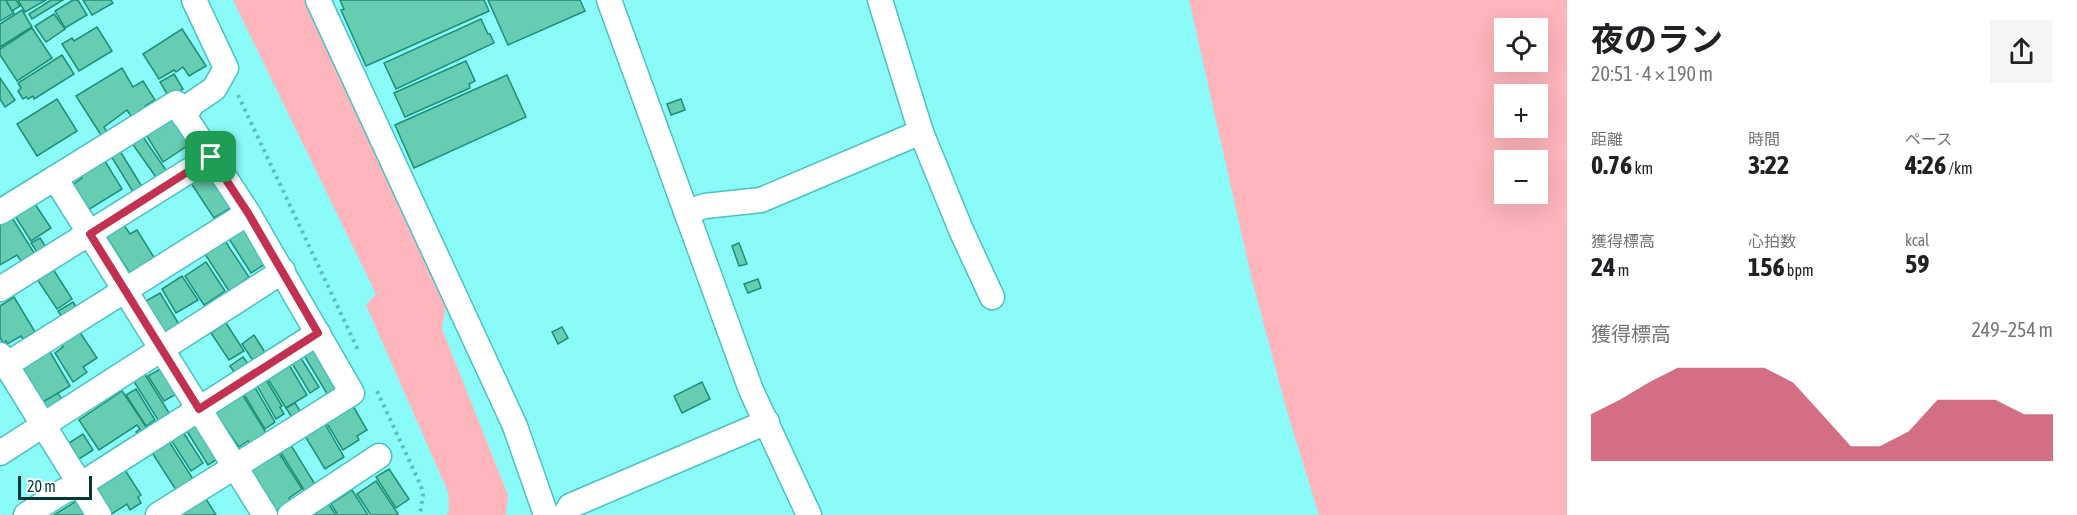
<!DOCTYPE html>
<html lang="ja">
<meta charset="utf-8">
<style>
:root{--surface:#fff;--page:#f6f6f6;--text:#202124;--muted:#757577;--accent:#c23250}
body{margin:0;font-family:"Asap Condensed","Noto Sans JP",sans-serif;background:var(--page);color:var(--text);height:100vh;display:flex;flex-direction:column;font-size:22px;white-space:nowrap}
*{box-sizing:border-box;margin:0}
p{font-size:20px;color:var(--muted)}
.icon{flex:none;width:33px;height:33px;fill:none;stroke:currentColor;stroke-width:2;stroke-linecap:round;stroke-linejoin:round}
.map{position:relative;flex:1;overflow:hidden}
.sheet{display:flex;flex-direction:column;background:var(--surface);width:510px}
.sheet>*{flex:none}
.fabs{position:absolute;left:1494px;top:18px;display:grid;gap:12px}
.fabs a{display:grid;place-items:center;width:54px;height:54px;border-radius:0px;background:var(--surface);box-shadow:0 6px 24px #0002;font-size:30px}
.scale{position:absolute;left:18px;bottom:15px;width:74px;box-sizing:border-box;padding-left:6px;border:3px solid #023938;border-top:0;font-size:16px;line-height:21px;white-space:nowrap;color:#023938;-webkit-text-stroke:4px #fff;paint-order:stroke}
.pin{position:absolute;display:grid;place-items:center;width:51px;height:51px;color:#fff;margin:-26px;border-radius:12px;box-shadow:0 3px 9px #0006}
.round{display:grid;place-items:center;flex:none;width:63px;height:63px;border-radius:0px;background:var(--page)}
.head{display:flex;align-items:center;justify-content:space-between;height:102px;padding:0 24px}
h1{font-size:33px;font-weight:700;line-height:45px}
.figures{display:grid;grid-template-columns:repeat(3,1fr);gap:9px;height:102px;padding:6px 24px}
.figures div{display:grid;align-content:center}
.figures b{font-size:26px;font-weight:700}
.figures small{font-size:16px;font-weight:400}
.figures p{font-size:16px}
.chart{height:168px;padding:12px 24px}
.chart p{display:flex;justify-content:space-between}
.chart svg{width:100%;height:108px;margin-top:6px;fill:var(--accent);opacity:.7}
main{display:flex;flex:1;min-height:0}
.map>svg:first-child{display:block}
</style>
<main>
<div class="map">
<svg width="1567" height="515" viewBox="0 0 1567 515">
<rect width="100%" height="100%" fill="#8afbf9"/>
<!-- water -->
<g fill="#feb5bb" fill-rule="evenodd">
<polygon points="233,0 305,0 446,306 442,329 508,495 506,515 447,515 449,510 448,492 366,305 376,294"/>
<path d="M1189,0H1567V515H1319L1286,408L1252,280ZM1504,28H1538V62H1504ZM1504,94H1538V128H1504ZM1504,160H1538V194H1504Z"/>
</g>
<!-- building -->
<g fill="#67cdb2" stroke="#1d8f76" stroke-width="1.5">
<polygon points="0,0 6,0 14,13 0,21"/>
<polygon points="6,0 16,0 20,6 12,11"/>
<polygon points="18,0 46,0 25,12"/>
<polygon points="51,0 63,0 32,19 29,14"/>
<polygon points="73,0 78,0 87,15 65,28 55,11"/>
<polygon points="83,0 111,0 113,3 92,15"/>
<polygon points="340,0 484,0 489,11 366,66 341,10 344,9"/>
<polygon points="488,0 580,0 585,11 508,45"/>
<polygon points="22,10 32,27 0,47 0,24"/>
<polygon points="54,14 65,29 46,42 35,26"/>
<polygon points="481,19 488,34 490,34 494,43 396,89 384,63"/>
<polygon points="97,27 112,51 79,71 62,44 72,38 74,41"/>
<polygon points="32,28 52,58 17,81 0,55 0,49"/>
<polygon points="182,29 206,66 189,76 183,67 176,72 174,70 159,79 143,54"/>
<polygon points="62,55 74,74 34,99 33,96 28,99 26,97 23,99 18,91 21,88 18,83"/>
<polygon points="466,61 475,81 469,84 470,88 405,117 394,93"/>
<polygon points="122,68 133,87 143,81 155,100 145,106 149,113 135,122 127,110 104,127 107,132 101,135 76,96"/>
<polygon points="174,74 183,89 169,97 160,82"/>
<polygon points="507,75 526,117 414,168 395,125"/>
<polygon points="0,78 15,100 5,107 0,99"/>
<polygon points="57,99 77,131 37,156 17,124"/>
<polygon points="681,99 685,110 671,115 667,104"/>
<polygon points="172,116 190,144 163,162 145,133"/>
<polygon points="141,134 168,173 156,177 131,142"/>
<polygon points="120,151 144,190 135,195 111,156"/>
<polygon points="103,158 122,189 88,210 72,185 82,178 79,173"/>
<polygon points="207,168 232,207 214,218 189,180"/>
<polygon points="35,204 51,228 31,241 15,216"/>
<polygon points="11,216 36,256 23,264 17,255 0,265 0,223"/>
<polygon points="124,225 130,234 137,230 155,259 131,275 106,236"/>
<polygon points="243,228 265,264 251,273 228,237"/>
<polygon points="40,238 47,249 39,255 31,243"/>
<polygon points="223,238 249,277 229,291 203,251"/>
<polygon points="739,243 747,264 739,266 732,246"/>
<polygon points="206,262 225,291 204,305 185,276"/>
<polygon points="53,269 72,299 57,309 37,279"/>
<polygon points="182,276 198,300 176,313 162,289"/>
<polygon points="758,279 761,288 748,293 744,284"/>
<polygon points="160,293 180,326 165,334 146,301"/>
<polygon points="14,297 35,332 23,339 21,336 7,344 6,341 3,343 0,337 0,306"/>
<polygon points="73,302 77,308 62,317 58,311"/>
<polygon points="226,323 244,351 229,360 211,333"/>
<polygon points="562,327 568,338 558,344 552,332"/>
<polygon points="79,331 97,358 83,367 87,372 73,382 55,353 63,347 61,344"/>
<polygon points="254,335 266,354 254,362 242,344"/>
<polygon points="314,345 341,390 329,397 302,352"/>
<polygon points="49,350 70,386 40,404 19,368"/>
<polygon points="299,355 319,387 310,393 290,360"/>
<polygon points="243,357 250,366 236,375 230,366"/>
<polygon points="288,363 307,395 286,408 266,376"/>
<polygon points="162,368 178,393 164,401 148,376"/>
<polygon points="144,373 171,416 160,423 133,380"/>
<polygon points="265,378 282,406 280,407 284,414 276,419 256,384"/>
<polygon points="702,382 710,399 682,413 674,396"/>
<polygon points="253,384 275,422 265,429 242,391"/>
<polygon points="136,389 155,420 146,426 126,395"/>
<polygon points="122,391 149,431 140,437 136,432 140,429 137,425 99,450 79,420"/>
<polygon points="58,393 63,402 46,411 41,403"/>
<polygon points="242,394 268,436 263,439 261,436 250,443 248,441 239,447 214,411"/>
<polygon points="295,403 302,414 293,419 286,408"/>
<polygon points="353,406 367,430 357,436 359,440 343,450 326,422"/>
<polygon points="196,422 219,458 208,465 185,428"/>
<polygon points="325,424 344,457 325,469 305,436"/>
<polygon points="183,432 203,463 191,471 171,440"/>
<polygon points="83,434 93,450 79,459 69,443"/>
<polygon points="168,440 193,479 176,490 151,451"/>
<polygon points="289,442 316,486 306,493 278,448"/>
<polygon points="277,450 302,489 289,498 291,502 276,511 247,469"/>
<polygon points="123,467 141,495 138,497 141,503 130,510 127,504 110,515 91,488"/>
<polygon points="389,469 409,499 396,508 376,477"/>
<polygon points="376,481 398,514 397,515 371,515 357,494"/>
<polygon points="352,490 368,515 338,515 331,504"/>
<polygon points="206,499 216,515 180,515"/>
<polygon points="78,500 87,515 54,515"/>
<polygon points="327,502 336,515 308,515"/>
</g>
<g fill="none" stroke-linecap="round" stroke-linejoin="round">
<!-- street casing -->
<g stroke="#4cc1bf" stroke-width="27">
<g id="street">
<polyline points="318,0 515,426 546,515"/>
<polyline points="609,0 751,390 809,515"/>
<polyline points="880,0 921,132 961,230 992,297"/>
<polyline points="184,116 193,103 214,89 226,68 194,0"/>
<polyline points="55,178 265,515"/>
<polyline points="0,212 176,103 248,213 352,393 158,515"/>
<polyline points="686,212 705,206 761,200 921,132"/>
<polyline points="0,289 211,157"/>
<polyline points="0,355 99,515"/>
<polyline points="6,365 248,213"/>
<polyline points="0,453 283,271"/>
<polyline points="26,515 64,491 80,485 318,333"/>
<polyline points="290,515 379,456"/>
<polyline points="565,515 570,506 767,422"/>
</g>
</g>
<!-- path -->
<g stroke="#5fbebc" stroke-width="4" stroke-dasharray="3 4.5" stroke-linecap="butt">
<polyline points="238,95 359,352"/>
<polyline points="377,391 421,486 423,495 420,515"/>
</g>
<!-- street -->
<use href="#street" stroke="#fff" stroke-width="24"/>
</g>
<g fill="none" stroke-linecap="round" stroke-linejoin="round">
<!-- route casing -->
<g stroke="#fff" stroke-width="12">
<polygon id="route" points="211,157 248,213 318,333 199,409 90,234"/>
</g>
<!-- route -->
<use href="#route" stroke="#c23250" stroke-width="8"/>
</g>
</svg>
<div class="fabs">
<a><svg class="icon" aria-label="locate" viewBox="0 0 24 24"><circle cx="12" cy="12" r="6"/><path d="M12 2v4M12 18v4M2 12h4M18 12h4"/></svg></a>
<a>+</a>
<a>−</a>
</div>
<div class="scale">20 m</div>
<div class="pin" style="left:211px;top:157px;background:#1e9e55"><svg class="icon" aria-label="arrive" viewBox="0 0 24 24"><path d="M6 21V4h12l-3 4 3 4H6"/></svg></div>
</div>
<section class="sheet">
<div class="head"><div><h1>夜のラン</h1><p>20:51 · 4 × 190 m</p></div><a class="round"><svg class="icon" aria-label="share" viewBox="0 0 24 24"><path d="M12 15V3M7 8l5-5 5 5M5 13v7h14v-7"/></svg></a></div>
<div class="figures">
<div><p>距離</p><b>0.76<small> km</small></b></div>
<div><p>時間</p><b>3:22</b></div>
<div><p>ペース</p><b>4:26<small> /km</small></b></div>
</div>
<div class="figures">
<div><p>獲得標高</p><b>24<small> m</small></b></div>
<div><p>心拍数</p><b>156<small> bpm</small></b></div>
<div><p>kcal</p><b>59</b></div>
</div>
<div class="chart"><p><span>獲得標高</span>249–254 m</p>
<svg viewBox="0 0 160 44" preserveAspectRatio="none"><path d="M0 44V25L10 19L20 12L30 6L40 6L50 6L60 6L70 12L80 25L90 38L100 38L110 32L120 19L130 19L140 19L150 25L160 25V44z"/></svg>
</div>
</section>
</main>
